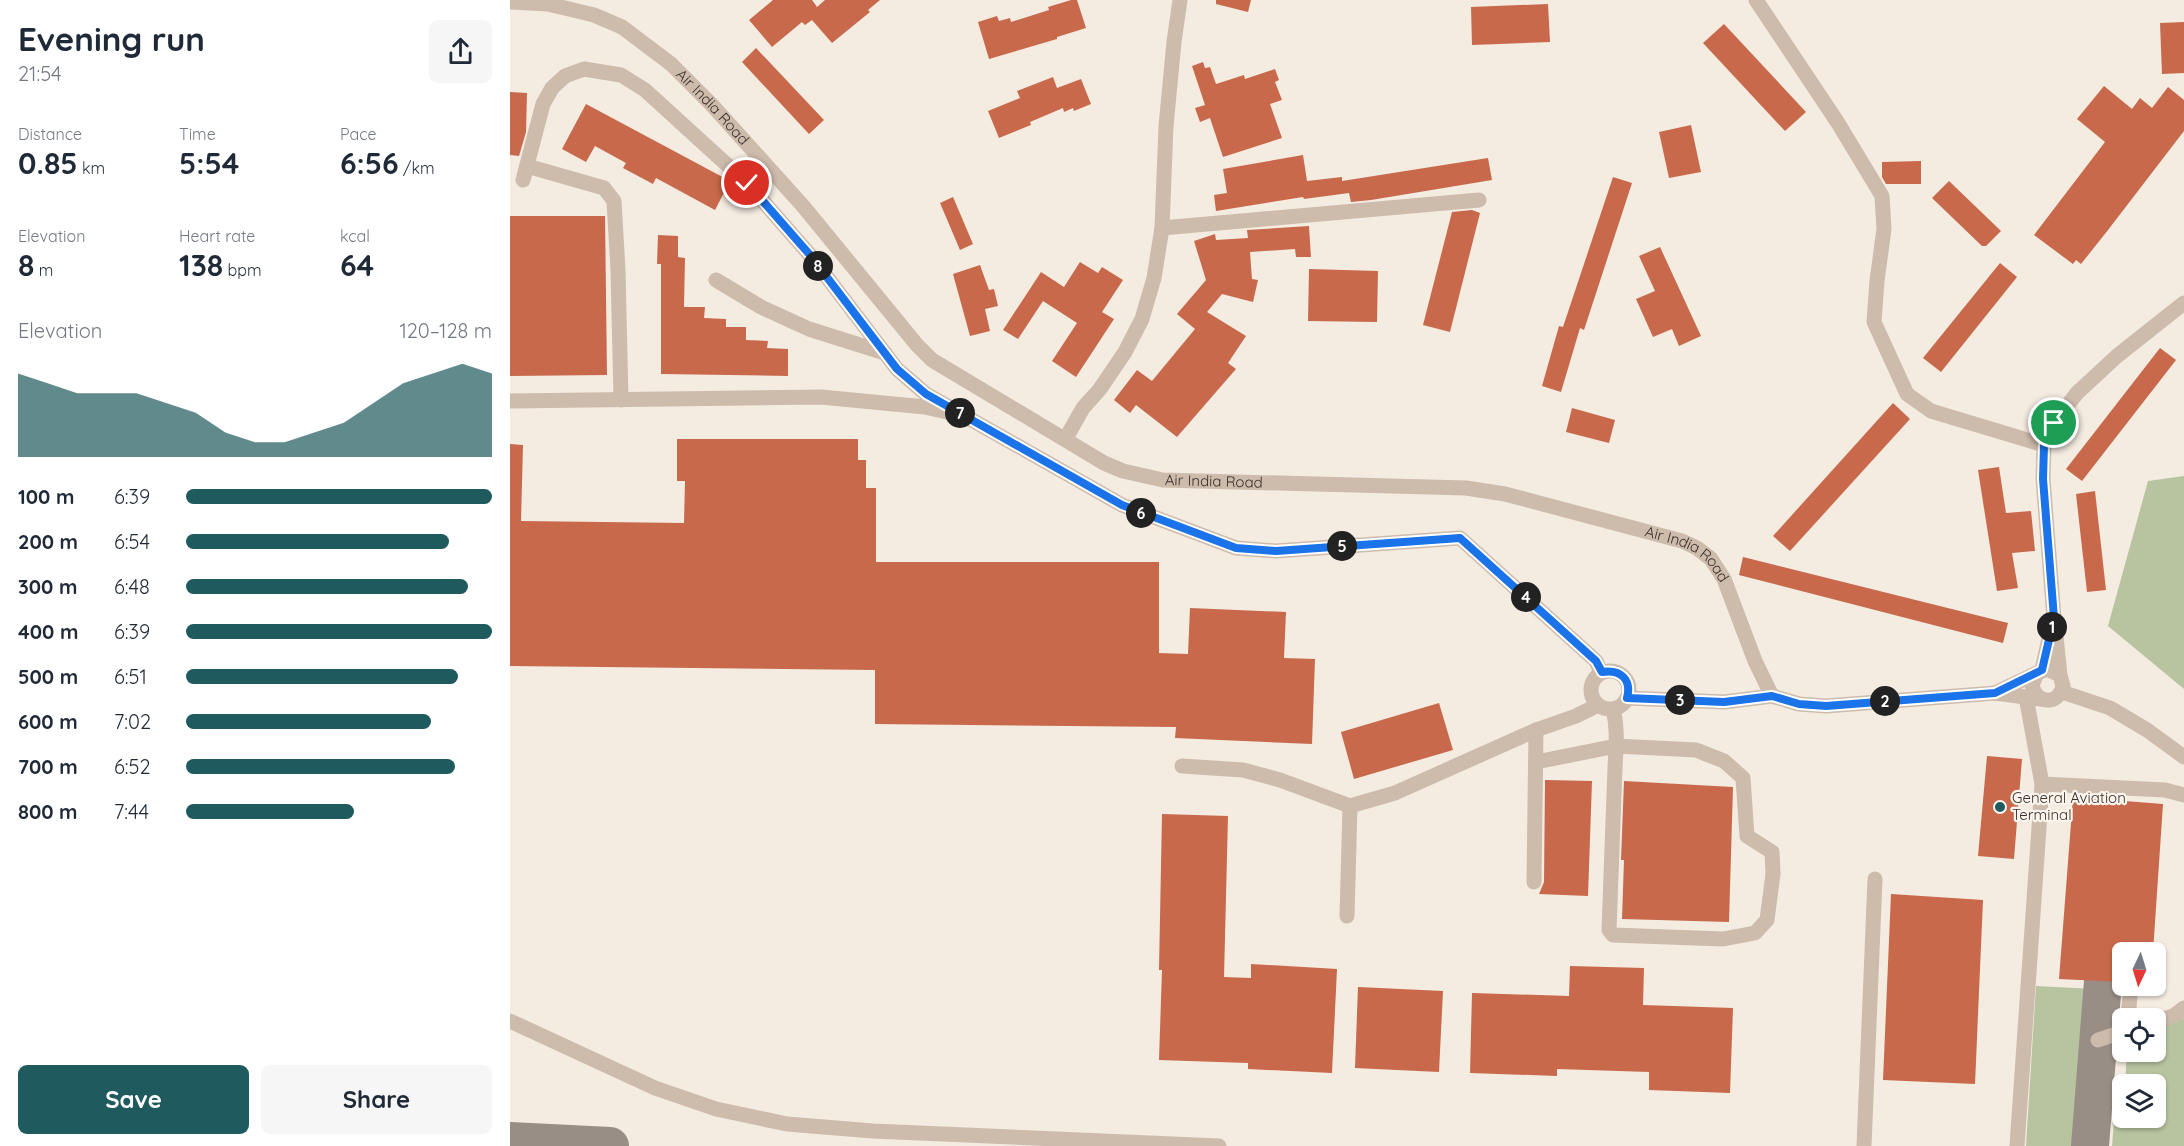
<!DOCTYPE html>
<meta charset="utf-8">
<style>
:root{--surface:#fff;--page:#f6f6f7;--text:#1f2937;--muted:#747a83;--accent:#1f5a5e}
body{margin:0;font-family:Quicksand,sans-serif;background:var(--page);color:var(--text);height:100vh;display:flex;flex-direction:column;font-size:22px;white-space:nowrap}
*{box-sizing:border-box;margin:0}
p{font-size:20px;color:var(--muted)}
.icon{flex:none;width:33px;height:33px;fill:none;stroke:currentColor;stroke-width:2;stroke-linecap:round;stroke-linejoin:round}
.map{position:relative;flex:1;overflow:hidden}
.panel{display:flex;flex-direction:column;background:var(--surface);width:510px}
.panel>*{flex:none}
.needle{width:39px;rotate:184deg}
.buttons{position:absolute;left:1602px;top:942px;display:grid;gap:12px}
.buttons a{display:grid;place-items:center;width:54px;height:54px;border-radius:9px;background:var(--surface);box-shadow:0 2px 4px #0004;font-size:30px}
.pin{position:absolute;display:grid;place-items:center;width:51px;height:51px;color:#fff;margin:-26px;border:3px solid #fff;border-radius:50%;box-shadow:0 2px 6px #0007}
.km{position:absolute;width:30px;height:30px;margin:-15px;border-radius:50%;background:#222;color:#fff;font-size:16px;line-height:30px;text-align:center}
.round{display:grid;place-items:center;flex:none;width:63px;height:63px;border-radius:9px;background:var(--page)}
.summary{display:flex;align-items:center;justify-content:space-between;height:102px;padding:0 18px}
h1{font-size:33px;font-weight:800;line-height:45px}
.figures{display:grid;grid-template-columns:repeat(3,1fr);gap:9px;height:102px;padding:6px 18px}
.figures div{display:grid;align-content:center}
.figures b{font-size:30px;font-weight:800}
.figures small{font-size:16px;font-weight:400}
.figures p{font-size:16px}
.chart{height:168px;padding:12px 18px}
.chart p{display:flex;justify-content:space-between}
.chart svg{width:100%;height:108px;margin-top:6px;fill:var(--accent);opacity:.7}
.cta{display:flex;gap:12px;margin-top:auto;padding:12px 18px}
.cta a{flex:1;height:69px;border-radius:9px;background:var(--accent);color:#fff;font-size:24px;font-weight:800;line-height:69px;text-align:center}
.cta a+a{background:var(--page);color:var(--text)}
ul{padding:0 18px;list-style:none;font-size:20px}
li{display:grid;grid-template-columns:96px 72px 1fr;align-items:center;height:45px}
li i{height:15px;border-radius:8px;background:var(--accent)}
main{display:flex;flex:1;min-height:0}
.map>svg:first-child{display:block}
</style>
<main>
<section class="panel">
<div class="summary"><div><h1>Evening run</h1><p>21:54</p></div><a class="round"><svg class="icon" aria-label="share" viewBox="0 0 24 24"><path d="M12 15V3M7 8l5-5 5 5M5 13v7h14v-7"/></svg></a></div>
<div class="figures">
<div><p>Distance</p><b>0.85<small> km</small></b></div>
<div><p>Time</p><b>5:54</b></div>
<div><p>Pace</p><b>6:56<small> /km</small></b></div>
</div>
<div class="figures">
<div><p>Elevation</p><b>8<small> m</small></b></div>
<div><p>Heart rate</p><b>138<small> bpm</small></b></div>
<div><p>kcal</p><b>64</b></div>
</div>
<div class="chart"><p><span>Elevation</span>120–128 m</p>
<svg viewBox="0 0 160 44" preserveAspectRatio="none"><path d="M0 44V10L10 14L20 18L30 18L40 18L50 22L60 26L70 34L80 38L90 38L100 34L110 30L120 22L130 14L140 10L150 6L160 10V44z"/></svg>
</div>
<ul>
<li><b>100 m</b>6:39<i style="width:100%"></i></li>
<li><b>200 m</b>6:54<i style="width:86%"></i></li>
<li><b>300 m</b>6:48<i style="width:92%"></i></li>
<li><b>400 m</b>6:39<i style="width:100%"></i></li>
<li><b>500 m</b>6:51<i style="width:89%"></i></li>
<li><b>600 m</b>7:02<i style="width:80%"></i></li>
<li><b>700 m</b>6:52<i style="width:88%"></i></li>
<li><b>800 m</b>7:44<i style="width:55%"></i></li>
</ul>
<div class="cta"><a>Save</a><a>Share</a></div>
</section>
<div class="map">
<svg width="1674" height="1146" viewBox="0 0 1674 1146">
<rect width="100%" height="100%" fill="#f4ebe1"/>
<!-- green -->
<g fill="#b8c4a0">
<polygon points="1674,476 1674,689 1598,626 1638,481"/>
<polygon points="1526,986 1584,989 1571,1146 1516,1146"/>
<polygon points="1674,1018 1674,1146 1602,1146 1606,1096 1612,1097 1612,1118 1646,1118 1646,1084 1615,1084 1617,1052 1646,1052 1646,1029"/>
</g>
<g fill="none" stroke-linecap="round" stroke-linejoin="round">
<!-- taxiway -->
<g stroke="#988e86" stroke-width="38">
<polyline points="0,1141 100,1146"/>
<polyline points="1580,1146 1593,981"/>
</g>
</g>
<!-- building -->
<g fill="#c8694b">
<polygon points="263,0 302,0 307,7 315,0 370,0 358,10 360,12 322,43 302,20 295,25 292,22 262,47 239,20"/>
<polygon points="561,0 567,0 576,28 547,37 547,39 479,59 468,22 487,16 489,21 500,18 501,22 539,10 538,7"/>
<polygon points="706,0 741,0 738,12 706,4"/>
<polygon points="1038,4 1040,42 962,45 961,7"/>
<polygon points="1674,22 1674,73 1652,74 1650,23"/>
<polygon points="1214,24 1296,112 1275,131 1193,43"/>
<polygon points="246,48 314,120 299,134 232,62"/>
<polygon points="693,62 695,68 700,67 706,84 734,75 735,79 765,69 769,80 765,82 772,100 760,104 772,138 713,157 700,118 690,122 685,108 695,105 682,66"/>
<polygon points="543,77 547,88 571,79 581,104 564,111 563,108 554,112 553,108 520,122 521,125 489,138 478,111 510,98 507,91"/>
<polygon points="1594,86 1622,109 1630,98 1642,108 1658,87 1674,100 1674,131 1598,230 1571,264 1566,260 1563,264 1524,235 1595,142 1567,119"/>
<polygon points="0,92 17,93 16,132 9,156 0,155"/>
<polygon points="76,104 220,181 205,210 146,178 143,184 113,168 116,163 85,146 76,162 52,149"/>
<polygon points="1181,125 1191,172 1159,178 1149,132"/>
<polygon points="793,155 797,181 832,177 832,181 978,158 982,180 861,200 841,202 839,193 794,199 793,197 706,211 704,195 717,193 713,169"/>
<polygon points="1411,161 1411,184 1376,184 1372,177 1372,162"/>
<polygon points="1103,177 1122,183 1074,330 1070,328 1051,392 1032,386 1049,326 1053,327"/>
<polygon points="1439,181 1491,231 1476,246 1472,246 1422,198"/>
<polygon points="443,197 463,244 450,250 430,203"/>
<polygon points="962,210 970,213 940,332 913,325 942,212"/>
<polygon points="0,216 95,216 97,375 0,376"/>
<polygon points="799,226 801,257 786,257 785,249 740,252 742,279 748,280 743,302 712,294 697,312 736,336 718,363 726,369 667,437 626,405 620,413 604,400 627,370 642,381 685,329 667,314 696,280 684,241 705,234 706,240 738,238 737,230"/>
<polygon points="148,235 168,236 168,257 175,258 174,307 195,307 194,318 216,319 216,327 236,327 236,340 258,341 257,348 278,349 278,376 151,374 151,264 147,264"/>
<polygon points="1150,247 1191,336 1169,346 1162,329 1143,337 1126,299 1145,291 1129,256"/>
<polygon points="570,262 588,273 592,267 613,280 592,312 604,319 566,377 542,361 567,323 533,301 508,339 493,330 531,272 554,287"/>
<polygon points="1490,263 1507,277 1431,372 1413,358"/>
<polygon points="470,265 479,290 484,289 488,306 475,309 480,331 460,336 443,274"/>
<polygon points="799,269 868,271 867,322 798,321"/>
<polygon points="1650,348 1666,360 1572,481 1556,469"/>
<polygon points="1383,403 1400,419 1280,551 1263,536"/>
<polygon points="1062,408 1105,420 1099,443 1056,432"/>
<polygon points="167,439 348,439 348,460 356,460 356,488 366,488 366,562 649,562 649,653 678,654 680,608 776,612 774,658 805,659 802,744 665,738 666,727 365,724 365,670 0,666 0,444 13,445 11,521 174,523 175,481 167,481"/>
<polygon points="1489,467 1496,513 1521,511 1525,551 1502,553 1508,588 1487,591 1468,470"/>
<polygon points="1585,491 1596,590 1577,592 1566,494"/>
<polygon points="1233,557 1498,623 1493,643 1229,575"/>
<polygon points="929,703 943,750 844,779 831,732"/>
<polygon points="1477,756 1512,759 1504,859 1468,856"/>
<polygon points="1035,780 1082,781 1078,896 1029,894 1034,882"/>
<polygon points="1114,781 1223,787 1219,922 1112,919 1114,860 1111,860"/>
<polygon points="1563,797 1653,804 1643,952 1612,952 1612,982 1549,979"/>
<polygon points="652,814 718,816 714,977 741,978 741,964 827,969 822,1073 738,1069 738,1063 649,1060 652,970 649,970"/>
<polygon points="1381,894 1473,900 1465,1084 1373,1080"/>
<polygon points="1060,966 1134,968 1133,1005 1223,1008 1220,1093 1139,1090 1139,1072 1047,1069 1047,1076 960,1073 962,993 1059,996"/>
<polygon points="848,987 933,991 929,1072 845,1068"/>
</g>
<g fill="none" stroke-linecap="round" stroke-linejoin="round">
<!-- minor -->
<g stroke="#cdbbac" stroke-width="15">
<polyline points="1246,0 1328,123 1372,196 1374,229 1367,281 1364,322 1397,394 1421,411 1534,445"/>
<path id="s1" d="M0,2L38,4L84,15L112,27L161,64L202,105L293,206L407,345L422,360L594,463L613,471L653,480L956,488L995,494L1172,541L1187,548L1201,559L1214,579L1245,661L1262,696L1289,704L1316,706L1485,693L1531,699"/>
<polyline points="17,166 94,188 104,201 108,270 111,400"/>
<polyline points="13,180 33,104 42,88 55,76 74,69 111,75 135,90 237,183 300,255 387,369 416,394 612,505 726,548 766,551 950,538 1086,661 1091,672"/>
<polyline points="652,228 969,200"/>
<polyline points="206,280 251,307 299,329 375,353"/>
<polyline points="0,401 311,397 415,407 437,412"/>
<polyline points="556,438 573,408 590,389 615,352 632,319 644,278 652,228 656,126 664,42 670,0"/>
<polyline points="1532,670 1541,630"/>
<circle cx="1100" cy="690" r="19"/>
<path d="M1550,675L1537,669L1527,673L1522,685C1526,704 1548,706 1553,686L1550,675L1544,618L1533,479L1534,445L1544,423L1567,393L1607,356L1674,303"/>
<polyline points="1552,692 1600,708 1637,730 1674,757"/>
<polyline points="1485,693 1527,673"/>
<polyline points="1117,698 1214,702 1262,696"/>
<path d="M1026,762L1106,746L1186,750L1214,761L1233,778L1237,836L1262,852L1263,874L1257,920L1245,933L1213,939L1103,935L1099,930L1105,768C1106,747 1108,729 1103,709"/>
<polyline points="672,766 733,770 770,780 840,806 885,793 1026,730 1066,716 1088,705"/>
<polyline points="1532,784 1655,790 1674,795"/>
<polyline points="1024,882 1026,730"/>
<polyline points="837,916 840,806"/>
<polyline points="1618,1018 1621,986"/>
<polyline points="0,1021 145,1088 206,1109 277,1124 363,1131 709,1146"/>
<polyline points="1646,1022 1665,1015 1674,1008"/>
<polyline points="1588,1040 1612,1032"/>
<polyline points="1354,1146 1365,879"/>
<polyline points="1507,1146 1532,784 1516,697"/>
</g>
</g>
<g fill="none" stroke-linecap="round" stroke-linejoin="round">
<!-- route casing -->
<g stroke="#fff" stroke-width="12">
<path id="route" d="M237,183L300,255L387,369L416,394L612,505L726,548L766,551L950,538L1086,661L1092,672C1110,669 1122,679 1117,698L1214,702L1262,696L1289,704L1316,706L1485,693L1532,670L1544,618L1533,479L1534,445L1544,423"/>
</g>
<!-- route -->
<use href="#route" stroke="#1a73e8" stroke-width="8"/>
</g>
<!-- markers -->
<circle fill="#1f5a5e" stroke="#fbf5ee" stroke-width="2" cx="1490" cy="807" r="6"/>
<g text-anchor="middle" stroke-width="4.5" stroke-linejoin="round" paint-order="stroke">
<!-- street labels -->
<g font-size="15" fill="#3b302b" stroke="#fbf5ee">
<text dy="5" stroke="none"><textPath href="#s1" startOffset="237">Air India Road</textPath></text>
<text dy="5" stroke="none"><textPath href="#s1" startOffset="885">Air India Road</textPath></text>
<text dy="5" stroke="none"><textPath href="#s1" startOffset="1371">Air India Road</textPath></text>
</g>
<!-- poi labels -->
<g font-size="15" fill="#3b302b" stroke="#fbf5ee" text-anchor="start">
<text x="1502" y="803">General Aviation<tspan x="1502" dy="17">Terminal</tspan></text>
</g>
</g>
</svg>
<div class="buttons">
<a><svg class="needle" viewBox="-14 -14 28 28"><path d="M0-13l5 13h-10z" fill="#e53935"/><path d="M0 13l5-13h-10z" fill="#747a83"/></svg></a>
<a><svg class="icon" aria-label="locate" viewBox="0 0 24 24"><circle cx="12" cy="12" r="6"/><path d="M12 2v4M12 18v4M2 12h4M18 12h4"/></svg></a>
<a><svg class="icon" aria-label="layers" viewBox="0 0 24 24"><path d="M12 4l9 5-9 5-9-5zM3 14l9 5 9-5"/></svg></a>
</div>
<div class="pin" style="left:1544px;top:423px;background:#1e9e55"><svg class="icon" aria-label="arrive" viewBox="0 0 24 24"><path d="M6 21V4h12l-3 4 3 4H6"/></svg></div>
<div class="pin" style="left:237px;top:183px;background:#d93025"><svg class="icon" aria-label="check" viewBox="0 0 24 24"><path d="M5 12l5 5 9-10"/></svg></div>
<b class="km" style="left:1542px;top:627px">1</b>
<b class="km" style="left:1375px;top:701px">2</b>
<b class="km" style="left:1170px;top:700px">3</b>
<b class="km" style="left:1016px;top:597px">4</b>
<b class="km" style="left:832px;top:546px">5</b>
<b class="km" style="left:631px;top:513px">6</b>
<b class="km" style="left:450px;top:413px">7</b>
<b class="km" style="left:308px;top:266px">8</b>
</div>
</main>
